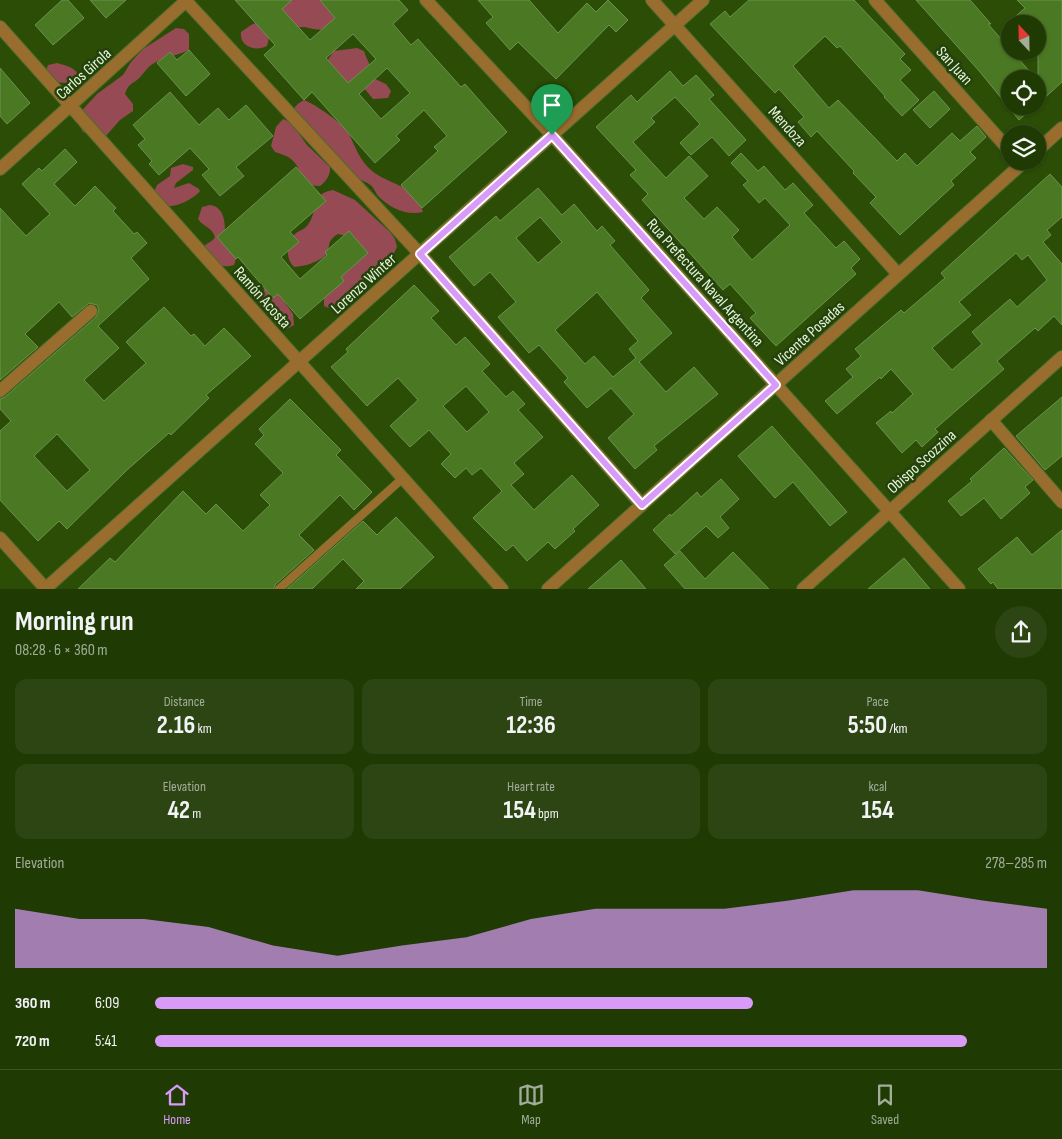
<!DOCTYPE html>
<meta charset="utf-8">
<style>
:root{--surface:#203a04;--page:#2d4513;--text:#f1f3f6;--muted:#a2ad9a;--line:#3d5426;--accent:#d89bf8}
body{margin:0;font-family:"Sofia Sans Condensed",sans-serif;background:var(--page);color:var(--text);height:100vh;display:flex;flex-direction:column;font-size:19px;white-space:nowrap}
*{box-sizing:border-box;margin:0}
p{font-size:16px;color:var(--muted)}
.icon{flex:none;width:28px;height:28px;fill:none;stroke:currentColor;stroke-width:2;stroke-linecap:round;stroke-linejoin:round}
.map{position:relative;height:589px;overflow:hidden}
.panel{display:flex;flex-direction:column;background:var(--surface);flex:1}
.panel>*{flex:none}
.needle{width:32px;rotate:338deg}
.controls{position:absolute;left:1001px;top:15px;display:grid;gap:10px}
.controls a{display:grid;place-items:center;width:45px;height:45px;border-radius:50%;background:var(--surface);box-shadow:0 1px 4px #0004,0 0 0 1px var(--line);font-size:25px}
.pin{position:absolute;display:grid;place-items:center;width:42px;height:42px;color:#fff;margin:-51px -21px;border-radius:50% 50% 50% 0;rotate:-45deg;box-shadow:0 0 5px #0007}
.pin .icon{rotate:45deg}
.round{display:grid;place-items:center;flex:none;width:52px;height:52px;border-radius:26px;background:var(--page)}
.headline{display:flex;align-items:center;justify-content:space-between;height:85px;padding:0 15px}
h1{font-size:28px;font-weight:700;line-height:38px}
.metrics{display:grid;grid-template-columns:repeat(3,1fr);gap:8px;height:85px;padding:5px 15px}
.metrics div{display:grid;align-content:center;border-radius:12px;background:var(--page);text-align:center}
.metrics b{font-size:25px;font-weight:700}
.metrics small{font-size:14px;font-weight:400}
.metrics p{font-size:14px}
.chart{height:140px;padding:10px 15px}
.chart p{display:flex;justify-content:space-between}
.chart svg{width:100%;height:90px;margin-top:5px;fill:var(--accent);opacity:.7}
ul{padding:0 15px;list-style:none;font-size:16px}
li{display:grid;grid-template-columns:80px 60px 1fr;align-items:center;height:38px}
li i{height:12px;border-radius:6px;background:var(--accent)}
.dock{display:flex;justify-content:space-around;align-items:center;height:70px;border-top:1px solid var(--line);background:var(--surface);font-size:14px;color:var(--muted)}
.dock a{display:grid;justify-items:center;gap:2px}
.dock .selected{color:var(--accent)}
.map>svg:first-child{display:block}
</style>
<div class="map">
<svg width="1062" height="589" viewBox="0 0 1062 589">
<rect width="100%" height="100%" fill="#2b4d06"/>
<!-- green -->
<g fill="#954a54">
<path d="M283,0H326L338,20L324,30L313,29L305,27L286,28L269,38L267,46C256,52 239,47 241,32L251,25L262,20Z"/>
<path d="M176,28L184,29L189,34V50C177,56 163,57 151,65C146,69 142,76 137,80C130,85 128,85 125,94L133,104V111L120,120L105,137H98L83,132L75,118L97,94L123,75L131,62L143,49Z"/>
<path d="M357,48L364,51C367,61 373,69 375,79L386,84L391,91L388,98L373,99L363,87L350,82L334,81L325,64L334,51Z"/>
<path d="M57,63C67,66 76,67 80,78L79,81L67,83L53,82L46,70L48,65Z"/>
<path d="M304,100C315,104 344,124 349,134C355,146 360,161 371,170C388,185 417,185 423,212C406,216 390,208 378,196C375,192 374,187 369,184C364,180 356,180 351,176C332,161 314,144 295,128L307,145L330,167C331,174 326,182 320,186C297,186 304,171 293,161C289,156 281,154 275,152L271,146L276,127L283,119L290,122C292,111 294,105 304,100Z"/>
<path d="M183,164L193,167V170L176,183L174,188L189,183L199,189L200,191C196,198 172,210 164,205C161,202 157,196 154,192L157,185L170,176L171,168Z"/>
<path d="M333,190L355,200L390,232L395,239L397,247L390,261L366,279L350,298L338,307L331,309L324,306V298L346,236L338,234C330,239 328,243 329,252C320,262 307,266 294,267C285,258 287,246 294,235C297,231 304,230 307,226C319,212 309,194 333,190Z"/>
<path d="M210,205C226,207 226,227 224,239L236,259L234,265C218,270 210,259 199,249L213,240L215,237C212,227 203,227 198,219L202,207Z"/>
<polygon points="265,286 275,289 293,314 294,325 287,329 280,328 260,305"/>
</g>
<!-- building -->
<g fill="#4b7823" stroke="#6c9250" fill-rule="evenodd">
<polygon points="62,0 68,0 84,18 53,45 35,25"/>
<polygon points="90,0 126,0 106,18"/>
<path d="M235,0H292L282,9L310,40L335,18L320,0H399L408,10L393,24L411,45L418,39L461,87L465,84L507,132L422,208L401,185L438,151L434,147L447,136L424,110L396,136L400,140L375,163L312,92L304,100L264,55L275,45ZM353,34L376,59L348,83L326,58ZM387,68L410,93L381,119L359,94Z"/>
<polygon points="478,0 529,0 558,33 587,3 596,12 608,0 628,20 616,32 609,25 556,79 518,42 510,50 486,23 493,17"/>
<polygon points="749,0 854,0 905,54 900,59 911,70 900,80 919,100 902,116 884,97 885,96 840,46 837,48 825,36 793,66 829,108 838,100 897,161 905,153 917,166 952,133 960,141 977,126 986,137 970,152 976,158 951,181 954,185 900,235 870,203 876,197 853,173 854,171 817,131 811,137 798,122 804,117 779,89 775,93 710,24 725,11 730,17"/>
<polygon points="916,0 970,0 991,24 988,24 1010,49 1010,51 1012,51 1036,79 1010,79 1010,106 1035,106 1019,120 980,72"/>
<polygon points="1017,0 1062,0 1062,82 1038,104 1038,24 1007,24 1025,8"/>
<polygon points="189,50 210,74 186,96 157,63 170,52 177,60"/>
<polygon points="0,68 30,103 7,124 0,116"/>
<polygon points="670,71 683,86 696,75 714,95 709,99 746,140 729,156 712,137 691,155 680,143 700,124 675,97 651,118 655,122 633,142 666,178 689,156 708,176 684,198 704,219 717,207 739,230 732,237 752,260 790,225 765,198 759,203 743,185 748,181 731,163 741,153 758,171 764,166 785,190 793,183 813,205 804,213 836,248 844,241 860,259 851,268 856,274 776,346 750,318 756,313 730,284 723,290 642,200 648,194 630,175 636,170 596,127 631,95 637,102"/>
<polygon points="934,91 950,109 930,128 913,110"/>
<polygon points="170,92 199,125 218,108 229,120 246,105 273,136 236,167 244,176 220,196 202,175 209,169 190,148 159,175 149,164 152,161 138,145 145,139 133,125"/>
<path d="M65,149L77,162L54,184L75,206L95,186L116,208L113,211L134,234L137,232L147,243L131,258L149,279L98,326L119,348L84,380L104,401L146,363L126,342L164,307L191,336L194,334L205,346L224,328L251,356L206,395L209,398L171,435L169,433L127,470L67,529L59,521L38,541L0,500V431L11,421L0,409V399L5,397L96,317L99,310L97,305L89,303L72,317L59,302L25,334L38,347L0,380V208L26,236L50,214L22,184L39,168L42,171ZM57,434L90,470L67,491L34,456Z"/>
<polygon points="296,167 326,201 290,232 299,242 281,257 300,279 327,255 325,252 349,231 368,253 341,277 344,281 300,319 278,294 273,298 238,257 236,259 217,237"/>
<path d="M1050,174L1062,187V217L1047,230L1051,235L1043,242L1062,264V325L1054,316L1038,331L1035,328L997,361L1004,369L935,429L938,432L922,447L916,440L902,453L876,423L891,411L892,413L913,394L891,369L881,379L880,377L837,414L825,401L853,377L846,369L861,356L855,349L901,310L904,313L931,290L945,278L941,273ZM1016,253L1022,260L1028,255L1047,280L1017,307L1010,299L972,332L982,344L952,370L932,348L971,315L959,302Z"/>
<path d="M538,188L562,215L574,204L597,231L602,226L615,241L610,245L649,290L641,298L672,333L639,362L666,392L694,367L718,394L654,446L657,450L635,469L608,438L634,414L611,388L587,408L564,382L568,378L539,345L529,353L498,317L516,302L490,272L474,286L449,257L496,216L500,221ZM540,217L562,242L538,263L516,238ZM597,292L638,341L629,349L636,358L613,377L594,356L585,364L555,330Z"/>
<path d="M414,285L439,311L431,318L456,345L465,337L490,364L482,371L506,397L513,391L525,404L518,410L543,437L514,463L524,474L511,485L534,510L572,475L599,505L573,529L575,531L555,549L548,542L527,561L513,545L506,551L473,518L502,491L481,468L472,475L466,468L455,478L441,464L451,454L429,430L410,447L390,426L418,400L398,378L367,406L331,367L348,352L346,349ZM466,386L489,412L467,432L443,406Z"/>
<polygon points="1062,397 1062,456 1045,470 1016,436"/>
<polygon points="290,399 341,450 336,455 372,492 354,510 340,495 299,535 314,550 275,585 274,589 78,589 110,558 115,562 183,491 206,514 216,504 243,531 270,505 260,495 283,473 255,444 264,435 259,429"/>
<polygon points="772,426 847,512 830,526 793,482 775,498 738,456"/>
<polygon points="1004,448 1033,480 1025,487 1030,493 1001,519 984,498 961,516 948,501 972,481 970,479"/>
<polygon points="721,479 739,499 720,517 729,528 718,538 706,526 675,554 653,530 670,514 671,516 697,492 701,497"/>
<polygon points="396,517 434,557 400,589 356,589 364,581 343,559 312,589 287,589 363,521 377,535"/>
<polygon points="1062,530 1062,589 998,589 993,582 991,584 978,569 1017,537 1032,555"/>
<polygon points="680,551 705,579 733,552 769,589 685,589 664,565"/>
<polygon points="904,558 930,589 868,589"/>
<polygon points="621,560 646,589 588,589"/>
</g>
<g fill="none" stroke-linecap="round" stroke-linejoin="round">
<!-- lane casing -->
<g stroke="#4c6c2b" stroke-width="9">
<polyline id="lane" points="279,589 403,478"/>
</g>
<!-- street casing -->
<g stroke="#4c6c2b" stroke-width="14">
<g id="street">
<polyline points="185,0 420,254 642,505"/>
<polyline points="426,0 552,135 959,589"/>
<polyline points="652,0 898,274"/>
<polyline points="875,0 1010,151"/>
<polyline points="0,27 502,589"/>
<polyline points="1038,150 1062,128"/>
<polyline points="0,169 187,0"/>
<polyline points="0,391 91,311"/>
<polyline points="991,420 1062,502"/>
<polyline points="0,538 46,589"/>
<polyline points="45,589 703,0"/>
<polyline points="548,589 1025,161"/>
<polyline points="803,589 1062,357"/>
</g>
</g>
<!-- lane -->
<use href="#lane" stroke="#996d2e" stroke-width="8"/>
<!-- street -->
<use href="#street" stroke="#996d2e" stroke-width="12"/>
</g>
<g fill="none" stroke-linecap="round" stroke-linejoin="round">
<!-- route casing -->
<g stroke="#fff" stroke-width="10">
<polygon id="route" points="552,135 776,385 642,505 420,254"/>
</g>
<!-- route -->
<use href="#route" stroke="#d89bf8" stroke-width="6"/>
</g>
<g text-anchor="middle" stroke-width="5" stroke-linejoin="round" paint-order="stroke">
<!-- street labels -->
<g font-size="16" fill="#e2f8d5" stroke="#26410e">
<text transform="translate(955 65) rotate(48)" y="6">San Juan</text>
<text transform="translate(83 73) rotate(-42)" y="6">Carlos Girola</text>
<text transform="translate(788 126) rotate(48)" y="6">Mendoza</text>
<text transform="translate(706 282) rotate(48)" y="6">Rua Prefectura Naval Argentina</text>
<text transform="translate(363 283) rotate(-42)" y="6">Lorenzo Winter</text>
<text transform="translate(263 297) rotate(48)" y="6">Ramón Acosta</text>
<text transform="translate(809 333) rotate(-42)" y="6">Vicente Posadas</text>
<text transform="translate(921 461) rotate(-42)" y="6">Obispo Scozzina</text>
</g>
</g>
</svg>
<div class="controls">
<a><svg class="needle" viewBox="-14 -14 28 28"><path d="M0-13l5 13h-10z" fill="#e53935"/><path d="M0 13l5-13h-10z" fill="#a2ad9a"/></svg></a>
<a><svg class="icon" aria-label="locate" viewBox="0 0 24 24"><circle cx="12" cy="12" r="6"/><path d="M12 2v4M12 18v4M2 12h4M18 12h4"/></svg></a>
<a><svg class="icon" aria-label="layers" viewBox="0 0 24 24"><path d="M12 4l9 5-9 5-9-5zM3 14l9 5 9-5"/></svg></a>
</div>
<div class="pin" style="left:552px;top:135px;background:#1e9e55"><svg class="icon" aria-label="arrive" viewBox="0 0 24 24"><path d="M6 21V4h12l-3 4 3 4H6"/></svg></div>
</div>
<section class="panel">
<div class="headline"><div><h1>Morning run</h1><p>08:28 · 6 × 360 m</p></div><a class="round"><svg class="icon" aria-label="share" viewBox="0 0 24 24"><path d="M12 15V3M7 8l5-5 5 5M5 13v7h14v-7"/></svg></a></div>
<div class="metrics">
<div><p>Distance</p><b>2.16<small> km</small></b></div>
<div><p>Time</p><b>12:36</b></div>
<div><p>Pace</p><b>5:50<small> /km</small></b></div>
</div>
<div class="metrics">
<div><p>Elevation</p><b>42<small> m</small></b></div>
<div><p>Heart rate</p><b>154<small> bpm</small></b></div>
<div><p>kcal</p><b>154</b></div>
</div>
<div class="chart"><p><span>Elevation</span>278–285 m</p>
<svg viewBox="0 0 160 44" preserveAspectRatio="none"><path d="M0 44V15L10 20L20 20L30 24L40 33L50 38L60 33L70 29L80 20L90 15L100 15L110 15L120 11L130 6L140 6L150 11L160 15V44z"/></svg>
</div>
<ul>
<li><b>360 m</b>6:09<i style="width:67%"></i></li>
<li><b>720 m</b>5:41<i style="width:91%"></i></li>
</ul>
</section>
<nav class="dock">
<a class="selected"><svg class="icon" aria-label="home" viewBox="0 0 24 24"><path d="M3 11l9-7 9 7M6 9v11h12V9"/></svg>Home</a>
<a><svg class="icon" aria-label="map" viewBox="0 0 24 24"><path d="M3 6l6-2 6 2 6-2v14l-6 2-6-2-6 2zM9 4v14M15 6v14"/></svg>Map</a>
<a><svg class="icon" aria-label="saved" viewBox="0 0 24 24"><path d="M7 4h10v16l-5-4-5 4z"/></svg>Saved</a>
</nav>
